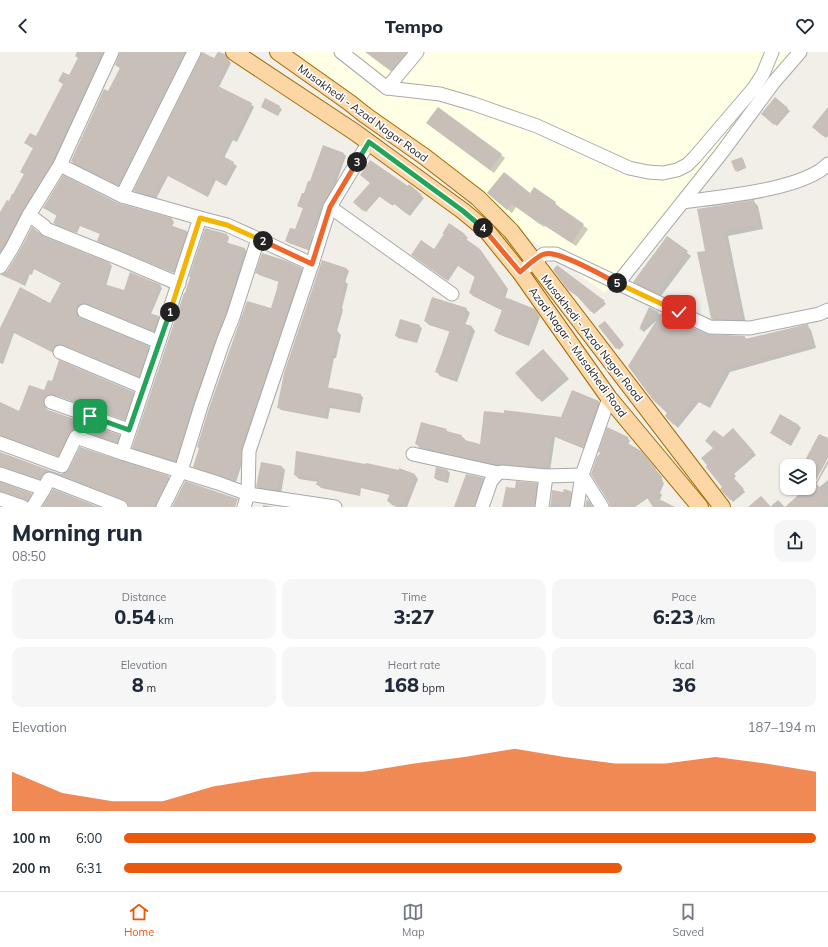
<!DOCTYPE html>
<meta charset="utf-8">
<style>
:root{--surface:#fff;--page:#f6f6f7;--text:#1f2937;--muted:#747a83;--line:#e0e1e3;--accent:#ea580c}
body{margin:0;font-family:Mulish,sans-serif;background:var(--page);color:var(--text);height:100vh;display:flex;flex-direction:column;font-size:15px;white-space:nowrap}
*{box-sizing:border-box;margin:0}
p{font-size:13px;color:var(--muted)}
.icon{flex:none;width:22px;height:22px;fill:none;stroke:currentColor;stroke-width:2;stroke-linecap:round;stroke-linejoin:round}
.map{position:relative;height:455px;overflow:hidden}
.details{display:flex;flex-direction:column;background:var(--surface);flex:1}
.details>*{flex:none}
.tools{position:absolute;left:780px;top:407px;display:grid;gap:8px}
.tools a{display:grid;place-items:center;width:36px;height:36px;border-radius:8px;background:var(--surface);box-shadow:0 1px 3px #0004;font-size:20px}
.pin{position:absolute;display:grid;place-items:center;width:34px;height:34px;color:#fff;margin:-17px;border-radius:8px;box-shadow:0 2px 6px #0006}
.km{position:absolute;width:20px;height:20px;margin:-10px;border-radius:50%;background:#222;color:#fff;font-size:11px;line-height:20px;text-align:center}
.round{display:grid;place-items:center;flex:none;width:42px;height:42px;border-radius:12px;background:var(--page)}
.overview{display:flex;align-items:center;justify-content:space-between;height:68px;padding:0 12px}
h1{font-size:22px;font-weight:800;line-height:30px}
.figures{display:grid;grid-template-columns:repeat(3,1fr);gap:6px;height:68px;padding:4px 12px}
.figures div{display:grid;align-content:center;border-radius:10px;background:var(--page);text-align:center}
.figures b{font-size:20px;font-weight:800}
.figures small{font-size:11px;font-weight:400}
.figures p{font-size:11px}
.chart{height:112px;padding:8px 12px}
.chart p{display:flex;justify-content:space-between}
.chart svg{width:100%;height:72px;margin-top:4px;fill:var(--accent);opacity:.7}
ul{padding:0 12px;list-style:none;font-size:13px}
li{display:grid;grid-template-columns:64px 48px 1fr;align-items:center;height:30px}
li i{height:10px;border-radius:5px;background:var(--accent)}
header{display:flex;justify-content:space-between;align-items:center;height:52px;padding:0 12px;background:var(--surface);font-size:18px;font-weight:800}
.tab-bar{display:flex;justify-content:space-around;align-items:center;height:56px;border-top:1px solid var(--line);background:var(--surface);font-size:11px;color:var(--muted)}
.tab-bar a{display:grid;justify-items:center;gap:2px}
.tab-bar .on{color:var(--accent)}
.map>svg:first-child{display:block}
</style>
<header><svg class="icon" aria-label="back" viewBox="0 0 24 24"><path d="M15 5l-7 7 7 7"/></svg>Tempo<svg class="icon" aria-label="heart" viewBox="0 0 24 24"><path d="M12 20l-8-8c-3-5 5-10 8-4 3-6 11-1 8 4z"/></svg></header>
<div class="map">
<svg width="828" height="455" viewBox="0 0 828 455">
<rect width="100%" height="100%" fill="#f2efe9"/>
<!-- education -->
<polygon fill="#ffffe5" points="269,0 791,0 605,241"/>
<!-- shadow -->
<g fill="#0003">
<polygon points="77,0 108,0 55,112 0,207 0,162 9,150 25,123 22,120 34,97 25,91 37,85 79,7 75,4"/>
<polygon points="120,0 189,0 121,135 74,112 72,109 121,17 116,13"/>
<polygon points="219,0 224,3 231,11 219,35 251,52 254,55 237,90 233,88 224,106 237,114 226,134 216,128 208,145 168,124 156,147 137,141 135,139"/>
<polygon points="365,0 415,0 396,23"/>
<polygon points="775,46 790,59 777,74 765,64"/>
<polygon points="266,47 282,57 278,64 262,55"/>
<polygon points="828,57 828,84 826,86 815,77"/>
<polygon points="431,74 501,103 505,106 494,121"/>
<polygon points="324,94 344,102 346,104 332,142 322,164 320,163 312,185 314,187 311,199 289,191 286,189 296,179 304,157 298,154 310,130"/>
<polygon points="743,107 746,116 737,120 733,110"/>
<polygon points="371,131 408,135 409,134 424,146 410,164 394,152 393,154 380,144 366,160 357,153"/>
<polygon points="530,142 555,151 559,155 558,156 588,177 576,194 545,174 544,175 516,155 512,161 492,145"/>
<polygon points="753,149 758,154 763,177 728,184 746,272 716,271 711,266 706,199 698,158"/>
<polygon points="118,152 172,167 174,170 172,175 187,180 189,182 176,221 171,220 101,191 98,189 100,182 80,174 77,181 56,173 54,171 57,164 44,156"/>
<polygon points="449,173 465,183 468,186 466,188 483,202 508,237 505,247 538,262 540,265 529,294 498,282 495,279 503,259 473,244 470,241 475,225 458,214 448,229 416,206 434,198 445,183"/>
<polygon points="32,177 42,185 110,212 112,214 106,234 124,240 160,234 162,236 151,262 158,265 161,267 156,281 90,253 82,254 78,259 79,266 148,295 151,298 141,326 66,294 58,295 54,301 14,281 3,312 0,311 0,278 50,253 61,231 34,217 32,223 30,222 25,234 7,225 10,216"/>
<polygon points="206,177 227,183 229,185 227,192 245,197 247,200 230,255 178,411 136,398 133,396 191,225"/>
<polygon points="668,185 691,204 661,244 638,233 634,230"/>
<polygon points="322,209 346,216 349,219 345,230 348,232 342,256 343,258 337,279 341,283 336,306 334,306 328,336 360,343 363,345 360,361 330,356 328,367 281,358 278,355"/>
<polygon points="302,217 304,220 236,430 197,417 194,415 200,397 198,395 271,258 279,230 259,223 257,221"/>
<polygon points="581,248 604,250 606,252 594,262"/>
<polygon points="649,256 661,263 707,283 744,285 747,287 807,274 811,278 816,296 730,320 710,356 699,350 678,376 666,364 668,361 656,269 644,280 640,277"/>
<polygon points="466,257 470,261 465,273 472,275 475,279 457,330 440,324 437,320 451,280 429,273 425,269"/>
<polygon points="606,272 624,293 619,298 617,296"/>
<polygon points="419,274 422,276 417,291 398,286 396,283"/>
<polygon points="547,302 569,327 542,350 538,346"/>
<polygon points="572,339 599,350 603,354 587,398 555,385 550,419 502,416 445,403 420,396 416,392 446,378 449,381 461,384 465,387 465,389 481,394 562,366"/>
<polygon points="45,340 133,341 135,343 127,369 57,344 48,346 45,350 46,357 48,358 119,384 121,386 119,392 78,379 71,383 60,405 5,385 0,386 0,352 20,361"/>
<polygon points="798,373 801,376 791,394 771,381"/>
<polygon points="608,377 628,386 630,389 628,392 643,403 662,425 661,428 664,431 660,441 662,443 659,449 666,455 655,455 648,446 635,455 611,455 601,402 600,400"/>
<polygon points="736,380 756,403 734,422 736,424 734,427 745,440 733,450 721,437 724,435 723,387"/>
<polygon points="81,396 169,425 171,427 157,455 129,455 127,449 54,421 47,422 42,429 2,416 0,417 0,401 63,423 67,422"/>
<polygon points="828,408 828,412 811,442 828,428 828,455 786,455 809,435 814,434"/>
<polygon points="282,415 285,418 281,442 261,439 257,435"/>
<polygon points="448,419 450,421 448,431 437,428 435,426"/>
<polygon points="295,423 415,423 418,427 407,455 397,455 392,453 388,449 390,443 361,436 360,444 321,436 317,432 318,430 299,427"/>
<polygon points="483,427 485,429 477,455 455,455"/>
<polygon points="0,432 31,442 33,444 30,450 5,441 0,442"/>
<polygon points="537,432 539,435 536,455 503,455 516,438"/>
<polygon points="553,439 564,441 565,439 571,440 573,442 571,455 550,455"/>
<polygon points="587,447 589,449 593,455 585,455"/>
<polygon points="778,448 785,455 750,455 770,455"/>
<polygon points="263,453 274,455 263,455"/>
</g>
<!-- building -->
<g fill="#c7bfb8">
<polygon points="81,0 103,0 53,109 22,159 0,200 0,160 7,148 9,149 12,142 13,142 24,122 20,120 33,96 24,91 30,81 36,84 63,32 58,29 63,20 69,23"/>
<polygon points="120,0 185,0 118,133 71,109 104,37 108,39 120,16 115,13"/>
<polygon points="202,0 214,6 218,0 225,2 229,8 216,33 252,51 234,88 230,86 221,103 234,110 223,132 213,126 205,143 166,122 153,144 133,139"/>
<polygon points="366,0 407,0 391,19"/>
<polygon points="775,45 788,56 774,73 761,62"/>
<polygon points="265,46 280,54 276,63 261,55"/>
<polygon points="438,55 502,102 490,118 426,71"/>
<polygon points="828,55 828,79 823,84 812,75"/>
<polygon points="323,93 344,101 330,140 323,151 319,162 318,162 310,183 313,184 308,198 285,189 290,176 295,177 303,156 297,154 302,141 304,141 308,129 310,129"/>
<polygon points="742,105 746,115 735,119 731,109"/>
<polygon points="370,108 408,134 409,132 422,143 407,162 392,150 390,152 377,143 363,159 353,150 370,131 360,123"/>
<polygon points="504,120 530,141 534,135 556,150 555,152 584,172 572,191 541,171 540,172 512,152 507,158 487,141"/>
<polygon points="63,123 118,151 172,166 170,173 187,179 174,220 167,218 97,189 100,181 77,173 74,180 53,171 57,163 43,156"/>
<polygon points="754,148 759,172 724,179 742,268 712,267 711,266 697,200 705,199 697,157"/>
<polygon points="449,171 465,182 463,185 480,197 505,233 502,244 535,257 538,262 526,291 494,279 502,258 469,241 475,224 455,212 445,227 411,203 421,188 434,197 444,182 442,182"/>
<polygon points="32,175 43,184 110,211 104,232 124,238 130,220 161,233 149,261 159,264 154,279 87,252 79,252 77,256 77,264 81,266 149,294 139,325 63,293 56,293 52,300 12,279 1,310 0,310 0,276 20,235 50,251 61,231 32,216 30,221 28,221 23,232 1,223 7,219 19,200"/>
<polygon points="205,176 227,182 225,190 245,196 225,262 193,351 176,409 132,396 184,241 185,241 190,225 189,224"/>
<polygon points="667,184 688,199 657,241 633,230"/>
<polygon points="262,201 287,209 302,216 241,396 241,408 233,428 193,415 199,396 197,395 209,356 247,249 271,256 278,234 277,234 279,229 255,221"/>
<polygon points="322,208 346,216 342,228 346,229 339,253 341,254 334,278 338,279 333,304 332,304 326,335 361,342 357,359 327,353 325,365 277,356 284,321"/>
<polygon points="557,213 582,232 605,249 591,260 577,244 568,238 553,218"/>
<polygon points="432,245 467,256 462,271 472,274 454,327 435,320 450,278 424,269"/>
<polygon points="649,255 659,260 639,277"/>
<polygon points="661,261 707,282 745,284 745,287 808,272 813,293 726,316 706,353 695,347 674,373 665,364 667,361 653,348 628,314"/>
<polygon points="400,267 420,273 415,289 395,284"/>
<polygon points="605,269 623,291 616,297 598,274"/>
<polygon points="543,297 566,323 538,347 515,321"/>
<polygon points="59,308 134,340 125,368 54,342 46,344 43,348 45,355 48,358 120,383 117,391 79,377 74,377 69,382 58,404 0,383 0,350 19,359 29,333 44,338 48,328 52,329"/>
<polygon points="572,338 599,349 583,395 552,382 546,416 503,412 498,413 440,400 415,392 421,370 447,377 446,379 462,383 461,387 480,392 484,359 504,361 504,358 561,365"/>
<polygon points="780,362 799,373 788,392 770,381"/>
<polygon points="607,375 628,385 626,390 641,399 656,417 655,418 660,422 659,425 663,428 658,438 660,439 657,446 675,455 653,455 646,444 630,455 610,455 609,451 591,422 597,404 601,401 598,400"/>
<polygon points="733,376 754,400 733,419 734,422 732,424 744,437 730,448 720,437 722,435 706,415 707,413 701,406 713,396 705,389 714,378 723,385"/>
<polygon points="819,382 828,386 828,406 815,430 828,444 828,450 822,455 785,455 806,436 809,436 809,413 804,410"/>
<polygon points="80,395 169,424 155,455 129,455 127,450 124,448 52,420 45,420 40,427 0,414 0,400 59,422 63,422 69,417"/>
<polygon points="296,399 365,412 366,411 399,418 399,416 415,422 401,455 387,449 390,441 358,433 356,441 316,433 318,427 294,423"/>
<polygon points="261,410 282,414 277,438 256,435"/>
<polygon points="436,415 448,418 445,429 434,426"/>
<polygon points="466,422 484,426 474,455 454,455"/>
<polygon points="185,429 238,447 235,455 172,455"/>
<polygon points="516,429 537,431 534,455 502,455 506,435 515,436"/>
<polygon points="0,430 32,441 28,449 0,439"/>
<polygon points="53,437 99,455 42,455"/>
<polygon points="564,437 571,439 569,455 561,455 561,453 551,451 552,438 563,440"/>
<polygon points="761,444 771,455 748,455"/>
</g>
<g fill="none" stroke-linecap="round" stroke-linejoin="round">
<!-- minor casing -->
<g stroke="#a9a9a9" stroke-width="15">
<g id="minor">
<polyline points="194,0 122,144 200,166 122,401 218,431 248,442 249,399 312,212 258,187"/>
<polyline points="341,0 387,36 440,42 474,52 537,74 629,116 648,120 663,121 677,118 687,113 695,105 754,36 763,22 772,0"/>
<polyline points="387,36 417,0"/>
<polyline points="60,113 122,144"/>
<path d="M683,150C719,145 803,138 828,112"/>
<polyline points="330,155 452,242"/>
<polyline points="29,163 44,174 46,177 123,208 179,232"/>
<polyline points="312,212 330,155 369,90"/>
<polyline points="0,215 12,196 29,163 60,113 112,0"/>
<polyline points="520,220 544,202 556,202 710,275 750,276 819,262 828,258"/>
<polyline points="618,231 720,103 774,30 800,0"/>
<polyline points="84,259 159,290"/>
<polyline points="60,300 143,335"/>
<polyline points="51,350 129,378"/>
<polyline points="0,391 62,414 76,385 122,401"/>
<polyline points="413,402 498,421 502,420 546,424 542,455"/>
<polyline points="0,422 44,437 49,427 121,455"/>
<polyline points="546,424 582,423 602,455"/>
<polyline points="0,447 23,455"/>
<polyline points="33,455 44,437"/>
<polyline points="163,455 181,419 201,354 223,290 233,265 258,187 227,173 200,166"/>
<polyline points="244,455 248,442 335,455"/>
<polyline points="482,455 491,429 498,421"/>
<polyline points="577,455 582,423 609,346"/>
</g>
</g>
<!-- major casing -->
<g stroke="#a06b00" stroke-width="18">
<g id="major">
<polyline points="234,0 356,81 463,159 486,178 520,220 609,346 700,455"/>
<polyline points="278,0 350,51 365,63 425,105 478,146 511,179 722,455"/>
</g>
</g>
<!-- minor -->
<use href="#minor" stroke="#fff" stroke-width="13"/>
<!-- major -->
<use href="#major" stroke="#fcd6a4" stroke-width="16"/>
</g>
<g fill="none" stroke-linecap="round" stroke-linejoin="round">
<!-- split-1 casing -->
<g stroke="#fff" stroke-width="8">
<polyline id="split-1" points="90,364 129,378 170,260"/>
</g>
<!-- split-2 casing -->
<g stroke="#fff" stroke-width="8">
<polyline id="split-2" points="170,260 200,166 227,173 263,189"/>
</g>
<!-- split-3 casing -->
<g stroke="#fff" stroke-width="8">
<polyline id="split-3" points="263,189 312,212 330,155 357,110"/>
</g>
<!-- split-4 casing -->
<g stroke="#fff" stroke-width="8">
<polyline id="split-4" points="357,110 369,90 463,159 483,176"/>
</g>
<!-- split-5 casing -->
<g stroke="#fff" stroke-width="8">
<path id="split-5" d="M483,176L520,220C526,215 538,203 545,202C558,198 603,224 617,231"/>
</g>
<!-- split-6 casing -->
<g stroke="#fff" stroke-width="8">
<polyline id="split-6" points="617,231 679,260"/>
</g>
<!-- split-1 -->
<use href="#split-1" stroke="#22a559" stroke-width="5"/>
<!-- split-2 -->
<use href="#split-2" stroke="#f5b400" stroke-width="5"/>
<!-- split-3 -->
<use href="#split-3" stroke="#f0652b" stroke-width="5"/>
<!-- split-4 -->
<use href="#split-4" stroke="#22a559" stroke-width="5"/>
<!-- split-5 -->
<use href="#split-5" stroke="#f0652b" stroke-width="5"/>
<!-- split-6 -->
<use href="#split-6" stroke="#f5b400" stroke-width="5"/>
</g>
<g text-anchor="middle" stroke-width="3.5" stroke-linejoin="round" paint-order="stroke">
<!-- street labels -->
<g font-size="11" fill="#222" stroke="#fff">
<text transform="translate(363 61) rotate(36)" y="4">Musakhedi - Azad Nagar Road</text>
<text transform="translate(592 286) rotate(52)" y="4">Musakhedi - Azad Nagar Road</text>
<text transform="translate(578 300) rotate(54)" y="4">Azad Nagar - Musakhedi Road</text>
</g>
</g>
</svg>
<div class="tools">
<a><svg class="icon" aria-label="layers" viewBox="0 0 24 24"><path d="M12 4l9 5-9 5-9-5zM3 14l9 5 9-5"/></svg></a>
</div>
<div class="pin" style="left:90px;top:364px;background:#1e9e55"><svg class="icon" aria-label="arrive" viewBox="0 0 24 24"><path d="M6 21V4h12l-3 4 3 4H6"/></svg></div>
<div class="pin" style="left:679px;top:260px;background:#d93025"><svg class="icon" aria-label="check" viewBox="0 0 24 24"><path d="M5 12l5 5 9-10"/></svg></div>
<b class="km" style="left:170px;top:260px">1</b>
<b class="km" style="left:263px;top:189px">2</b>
<b class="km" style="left:357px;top:110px">3</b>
<b class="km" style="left:483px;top:176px">4</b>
<b class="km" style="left:617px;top:231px">5</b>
</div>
<section class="details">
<div class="overview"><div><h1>Morning run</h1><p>08:50</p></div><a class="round"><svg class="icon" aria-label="share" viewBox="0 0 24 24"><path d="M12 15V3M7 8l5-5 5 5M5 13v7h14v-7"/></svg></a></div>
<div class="figures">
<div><p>Distance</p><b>0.54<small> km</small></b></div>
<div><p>Time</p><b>3:27</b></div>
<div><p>Pace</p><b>6:23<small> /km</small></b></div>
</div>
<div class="figures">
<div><p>Elevation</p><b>8<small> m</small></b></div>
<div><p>Heart rate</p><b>168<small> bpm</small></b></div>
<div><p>kcal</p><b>36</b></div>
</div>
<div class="chart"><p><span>Elevation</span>187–194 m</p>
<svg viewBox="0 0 160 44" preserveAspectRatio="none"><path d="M0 44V20L10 33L20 38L30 38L40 29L50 24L60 20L70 20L80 15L90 11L100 6L110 11L120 15L130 15L140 11L150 15L160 20V44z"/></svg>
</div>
<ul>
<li><b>100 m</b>6:00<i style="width:100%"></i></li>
<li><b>200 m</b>6:31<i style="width:72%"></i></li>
</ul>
</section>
<nav class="tab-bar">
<a class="on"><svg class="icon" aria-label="home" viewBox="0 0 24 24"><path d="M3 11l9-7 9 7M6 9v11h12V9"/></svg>Home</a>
<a><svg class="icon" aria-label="map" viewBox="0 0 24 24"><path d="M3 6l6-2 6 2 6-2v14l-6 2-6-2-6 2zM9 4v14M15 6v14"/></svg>Map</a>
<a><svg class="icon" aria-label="saved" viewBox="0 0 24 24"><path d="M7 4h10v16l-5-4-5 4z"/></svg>Saved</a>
</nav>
